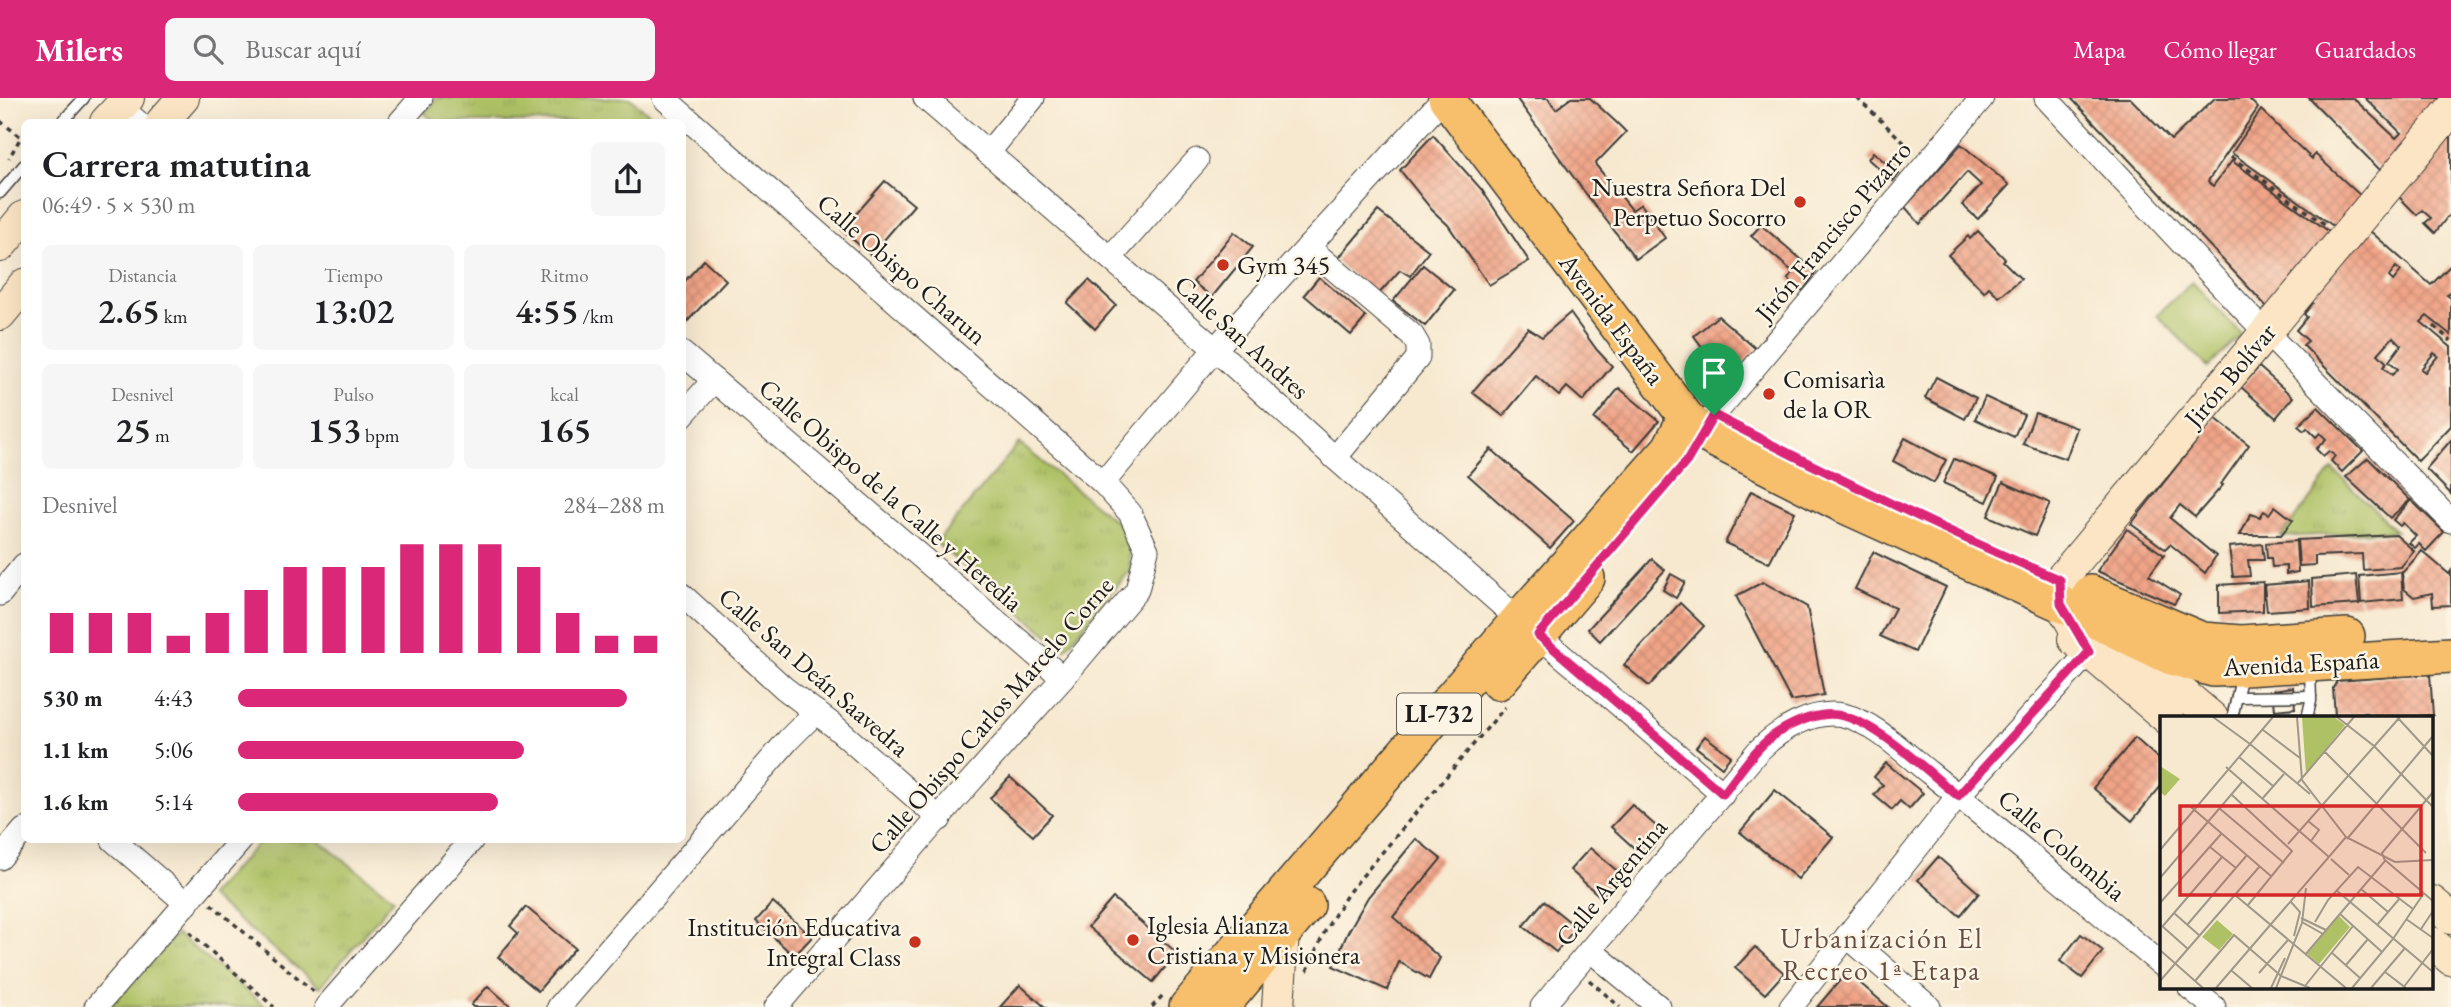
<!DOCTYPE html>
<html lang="es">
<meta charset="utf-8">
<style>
:root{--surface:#fff;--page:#f6f6f6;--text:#202124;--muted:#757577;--accent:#db2777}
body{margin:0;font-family:"EB Garamond",serif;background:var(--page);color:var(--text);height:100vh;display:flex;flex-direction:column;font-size:26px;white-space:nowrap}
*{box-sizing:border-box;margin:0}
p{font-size:23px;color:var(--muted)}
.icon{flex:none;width:38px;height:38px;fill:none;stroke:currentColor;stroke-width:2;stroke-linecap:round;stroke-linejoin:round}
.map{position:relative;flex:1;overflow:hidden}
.details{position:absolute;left:21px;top:21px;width:665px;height:724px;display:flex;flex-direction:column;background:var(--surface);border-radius:10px;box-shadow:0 7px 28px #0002}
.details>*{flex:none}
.pin{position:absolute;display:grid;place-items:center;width:60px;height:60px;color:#fff;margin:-72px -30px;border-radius:50% 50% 50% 0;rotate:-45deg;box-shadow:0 0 7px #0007}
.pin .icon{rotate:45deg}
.round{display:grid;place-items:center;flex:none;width:74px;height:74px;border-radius:10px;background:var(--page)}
.summary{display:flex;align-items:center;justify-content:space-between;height:119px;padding:0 21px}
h1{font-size:38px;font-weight:600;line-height:52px}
.stats{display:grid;grid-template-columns:repeat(3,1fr);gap:10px;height:119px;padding:7px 21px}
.stats div{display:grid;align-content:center;border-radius:10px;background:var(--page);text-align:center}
.stats b{font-size:35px;font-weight:600}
.stats small{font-size:19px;font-weight:400}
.stats p{font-size:19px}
.chart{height:196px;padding:14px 21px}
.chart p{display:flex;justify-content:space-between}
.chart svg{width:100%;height:126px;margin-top:7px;stroke:var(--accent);stroke-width:6}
ul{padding:0 21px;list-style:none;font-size:23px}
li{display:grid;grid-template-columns:112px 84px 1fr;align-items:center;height:52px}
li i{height:18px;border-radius:9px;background:var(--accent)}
header{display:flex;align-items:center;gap:42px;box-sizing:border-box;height:98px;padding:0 35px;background:var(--accent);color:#fff}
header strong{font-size:33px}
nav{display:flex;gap:38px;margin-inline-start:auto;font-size:24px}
.search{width:490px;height:63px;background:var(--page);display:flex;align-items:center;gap:18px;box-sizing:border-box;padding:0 24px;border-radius:10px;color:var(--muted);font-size:26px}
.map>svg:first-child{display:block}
</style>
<header>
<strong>Milers</strong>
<div class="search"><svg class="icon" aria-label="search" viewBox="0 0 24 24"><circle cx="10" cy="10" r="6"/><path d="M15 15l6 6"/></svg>Buscar aquí</div>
<nav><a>Mapa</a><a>Cómo llegar</a><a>Guardados</a></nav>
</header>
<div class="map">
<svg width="2451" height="909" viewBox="0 0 2451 909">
<defs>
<pattern id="grass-tufts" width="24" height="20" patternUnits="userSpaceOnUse" patternTransform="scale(1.75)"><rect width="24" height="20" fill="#aec165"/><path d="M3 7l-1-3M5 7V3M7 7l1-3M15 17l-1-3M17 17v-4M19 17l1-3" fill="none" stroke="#95a557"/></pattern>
<pattern id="building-cross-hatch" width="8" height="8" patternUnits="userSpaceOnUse" patternTransform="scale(1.75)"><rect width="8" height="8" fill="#f0a487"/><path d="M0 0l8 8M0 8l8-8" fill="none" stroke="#cd8d74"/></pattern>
</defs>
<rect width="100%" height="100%" fill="#fcf5e5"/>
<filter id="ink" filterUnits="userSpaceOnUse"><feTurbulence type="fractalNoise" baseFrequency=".0143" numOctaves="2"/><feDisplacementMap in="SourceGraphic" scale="14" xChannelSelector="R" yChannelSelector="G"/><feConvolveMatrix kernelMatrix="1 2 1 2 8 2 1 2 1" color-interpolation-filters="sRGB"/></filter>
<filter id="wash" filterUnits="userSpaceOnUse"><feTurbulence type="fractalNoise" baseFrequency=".00686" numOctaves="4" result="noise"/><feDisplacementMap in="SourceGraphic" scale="28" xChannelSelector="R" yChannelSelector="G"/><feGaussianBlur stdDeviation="1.57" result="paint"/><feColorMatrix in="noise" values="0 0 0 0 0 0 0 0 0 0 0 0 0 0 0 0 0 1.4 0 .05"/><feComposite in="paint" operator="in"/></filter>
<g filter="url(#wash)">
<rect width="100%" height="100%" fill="#f7e9d0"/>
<!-- grass -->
<g fill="url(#grass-tufts)" stroke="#656e40" stroke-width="2">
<polygon points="437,0 630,0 659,24 435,24 424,15"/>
<polygon points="1019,345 1121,428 1129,452 1130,473 1065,551 936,445"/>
<polygon points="2333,371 2396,433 2281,439"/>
<polygon points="261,742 318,742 394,801 320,889 209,798"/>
<polygon points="177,836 266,909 109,909"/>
</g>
<!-- pitch -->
<polygon fill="#aec165" stroke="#656e40" stroke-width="2" points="2192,184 2242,237 2208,269 2157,217"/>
<g id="blocks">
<!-- building -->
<g fill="url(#building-cross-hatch)" fill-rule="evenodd">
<polygon points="1518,0 1548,0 1556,11 1571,0 1590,0 1618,26 1626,34 1595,66 1632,112 1641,106 1665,140 1636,161 1577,84 1517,1"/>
<polygon points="2071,0 2130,0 2171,42 2215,0 2248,0 2258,10 2208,83 2213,88 2232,63 2331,135 2267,209"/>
<polygon points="2309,0 2353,0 2396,40 2401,35 2365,0 2444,0 2381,73"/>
<polygon points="2261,12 2312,61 2315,56 2361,98 2336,130 2232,55"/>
<polygon points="2451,35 2451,120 2448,118 2435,135 2425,125 2431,120 2422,112 2417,117 2398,98"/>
<polygon points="1433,37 1482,92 1529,163 1489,187 1448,127 1432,112 1400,72"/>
<polygon points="1961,46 2009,87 1978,121 1962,107 1981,87 1967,74 1920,126 1905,109"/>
<polygon points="1873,54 1899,76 1893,83 1868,61"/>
<polygon points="885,83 914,107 871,157 842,132"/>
<polygon points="1378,113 1429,153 1410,178 1400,172 1377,198 1336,163"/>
<polygon points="1761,127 1816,174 1803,193 1788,181 1793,174 1751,138"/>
<path d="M2369,132L2431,187L2451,167V192L2447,197L2451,200V237L2427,218L2421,224L2451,249V328L2418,363L2303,247L2308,243L2296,232L2307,219L2304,216L2313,205L2309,201ZM2396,169L2401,173L2393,183L2389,179ZM2393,239L2401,247L2389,263L2398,271L2392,277L2383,269L2387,265L2378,256ZM2434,255L2438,258L2425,274L2421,271Z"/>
<polygon points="1978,133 2005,161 2003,163 2021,181 1999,199 1989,189 1984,194 1948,157 1968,138 1970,141"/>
<polygon points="1234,134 1253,149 1212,199 1193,184"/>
<polygon points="704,162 726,182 684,227 682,186"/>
<polygon points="1423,167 1454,192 1425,228 1393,203"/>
<polygon points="1319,179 1366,219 1351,237 1304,197"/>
<polygon points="1089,182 1116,207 1095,231 1067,205"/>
<polygon points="1570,215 1597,252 1612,268 1583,303 1567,289 1559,298 1536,278 1503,318 1472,294 1528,230 1542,239"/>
<polygon points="1718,218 1756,251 1740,272 1727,282 1694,238"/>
<polygon points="2259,269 2293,299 2276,320 2241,289"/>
<polygon points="1936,279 1976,300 1965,321 1925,300"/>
<polygon points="1619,290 1659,323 1633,353 1594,321"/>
<polygon points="1985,299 2024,317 2014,339 1975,321"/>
<polygon points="2318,309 2363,353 2342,374 2331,363 2335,358 2329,353 2323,358 2316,351 2326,341 2320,335 2316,339 2307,330 2304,333 2298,328"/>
<polygon points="2035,315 2077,330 2066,361 2023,346"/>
<polygon points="2215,320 2249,347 2221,386 2223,387 2195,419 2180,407 2170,420 2216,458 2205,475 2170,446 2165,451 2131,426"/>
<polygon points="1905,340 1946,362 1934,385 1893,363"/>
<polygon points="2451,342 2451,396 2426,371"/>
<polygon points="1491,351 1574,423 1550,450 1468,377"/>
<polygon points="2368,360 2410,402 2390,420 2346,379"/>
<polygon points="1954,361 1998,379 1987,404 1943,385"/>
<polygon points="2003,384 2050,405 2035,438 1988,418"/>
<polygon points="1751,393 1795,414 1769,465 1725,445"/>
<polygon points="2411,402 2444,434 2426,453 2419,446 2415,450 2409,445 2416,438 2403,425 2400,428 2393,422"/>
<polygon points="2275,408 2293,422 2281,437 2240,437 2251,416 2260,419 2264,413 2269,416"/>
<polygon points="2127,431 2164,457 2149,477 2180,497 2174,506 2097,473"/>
<polygon points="2396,437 2414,453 2401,469 2363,472 2362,456 2315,458 2315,467 2299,468 2297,442"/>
<polygon points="2296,443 2298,474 2286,476 2286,468 2272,469 2271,460 2267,460 2266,445"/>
<polygon points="2262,446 2264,462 2248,462 2250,478 2233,479 2229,449"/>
<polygon points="2422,453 2449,476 2451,473 2451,507 2433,508 2432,495 2414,499 2404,491 2402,475"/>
<polygon points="1873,454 1946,489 1915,554 1880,538 1895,510 1855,491"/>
<polygon points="1652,461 1665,472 1600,543 1588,531"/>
<polygon points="2401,474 2403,501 2361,505 2359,478"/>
<polygon points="1671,476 1685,484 1676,500 1663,492"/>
<polygon points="2356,477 2359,506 2313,509 2312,481"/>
<polygon points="2309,483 2310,510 2267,513 2264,487"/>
<polygon points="1763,484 1807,509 1824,597 1791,603 1736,498"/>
<polygon points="2263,484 2263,513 2219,515 2219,487"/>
<polygon points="1680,505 1704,528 1649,588 1624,567"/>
<polygon points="2430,576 2433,617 2392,620 2370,620 2366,615 2335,618 2333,590 2337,583"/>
<polygon points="2293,589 2295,610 2275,612 2273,592"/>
<polygon points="1705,638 1731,658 1722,669 1696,649"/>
<polygon points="2135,640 2162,664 2162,687 2132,723 2093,690"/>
<polygon points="1886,665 1923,695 1909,711 1900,703 1892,712 1874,697 1883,687 1874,679"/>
<polygon points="1010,679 1052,717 1033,738 990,700"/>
<polygon points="1775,692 1833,739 1798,781 1740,734"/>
<polygon points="1632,707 1665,736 1644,759 1611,729"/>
<polygon points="1416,741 1441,761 1393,819 1440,860 1429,881 1399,864 1387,892 1333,868 1348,834 1368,799"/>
<polygon points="1590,750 1622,777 1602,800 1570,772"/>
<polygon points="1938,759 1979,795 1960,818 1918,782"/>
<polygon points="1113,800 1177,855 1153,884 1088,829"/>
<polygon points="1544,803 1576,829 1556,854 1523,828"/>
<polygon points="773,804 812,839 794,858 756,823"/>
<polygon points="526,809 575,850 538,893 498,859 518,835 510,828"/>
<polygon points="2081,836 2103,853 2082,880 2060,863"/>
<polygon points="1755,849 1784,875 1765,896 1735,870"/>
<polygon points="1847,874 1888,909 1817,909"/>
<polygon points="1020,887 1045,909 1000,909"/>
<polygon points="488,888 512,909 473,909 471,907"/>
</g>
</g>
</g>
<g filter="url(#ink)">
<use href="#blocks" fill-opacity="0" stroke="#3d3b37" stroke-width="2"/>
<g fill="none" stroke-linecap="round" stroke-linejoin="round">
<!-- lane casing -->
<g stroke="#3d3b37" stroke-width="13">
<g id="lane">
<polyline points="62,24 84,0"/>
<polyline points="0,95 24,67"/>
<polyline points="2237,599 2311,598"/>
<polyline points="2232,620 2242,576"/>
<polyline points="2307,620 2311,603 2310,571"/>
</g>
</g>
<!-- street casing -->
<g stroke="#3d3b37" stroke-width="25">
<g id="street">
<polyline points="664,0 1103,385 1130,415 1147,452 1137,492 1063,580 954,702 776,909"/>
<polyline points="925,0 1215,251 1335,360 1519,522"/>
<polyline points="2046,0 2248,216 2451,423"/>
<polyline points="120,9 138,24"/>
<polyline points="400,24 421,0"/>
<polyline points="988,55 1033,0"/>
<polyline points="1308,149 1412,237 1418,247 1418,260 1335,360"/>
<polyline points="1110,160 1197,62"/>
<polyline points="682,255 1063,580"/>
<polyline points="682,318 714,282"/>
<polyline points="1704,336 1714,317 1982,0"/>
<polyline points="1103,385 1215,251 1444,0"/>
<polyline points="0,496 24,467"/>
<polyline points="682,497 784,590 834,628 940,721"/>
<polyline points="1538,537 1723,696"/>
<polyline points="113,742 187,806"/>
<polyline points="0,760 24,732"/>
<polyline points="1847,838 1929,909"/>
<polyline points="1590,852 1659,909"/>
<polyline points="2190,890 2214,909"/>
<polyline points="96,909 241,742"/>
<polyline points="326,909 472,742"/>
<polyline points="559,909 788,642 816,614"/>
<path d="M1542,909L1758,653C1778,633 1812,611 1843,617C1876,625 1905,656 1931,676C2009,738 2085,803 2162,867"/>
<polyline points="1791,909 1958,698 2089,554"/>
</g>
</g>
<!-- secondary casing -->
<g stroke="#3d3b37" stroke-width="34">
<g id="secondary">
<polyline points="106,24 128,0"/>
<polyline points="162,24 183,0"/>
<polyline points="0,148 24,119"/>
<polyline points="0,216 24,187"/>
<polyline points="2074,541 2167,620"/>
<polyline points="2089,554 2061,506 2060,482 2451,12"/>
<path d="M2091,554C2139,550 2177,592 2212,620"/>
<polyline points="2432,804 2451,820"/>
<polyline points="2432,845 2451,861"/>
<polyline points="1278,909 1283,835"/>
</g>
</g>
<!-- primary casing -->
<g stroke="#3d3b37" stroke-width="38">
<g id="primary">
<polyline points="1446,0 1686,319 1704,336 1841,406 2061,506 2171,559 2213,571 2244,570 2451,557"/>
<polyline points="2091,495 2202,542 2241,545 2347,538"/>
<polyline points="1498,584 1587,480"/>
<polyline points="1187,909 1526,513 1670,350 1686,319"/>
<polyline points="1221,909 1307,807"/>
</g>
</g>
<!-- path -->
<g stroke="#3d3b37" stroke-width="3.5" stroke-dasharray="5 5" stroke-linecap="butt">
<polyline points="1857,0 1912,52"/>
<polyline points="0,23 21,39 9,60"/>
<polyline points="2231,59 2326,127"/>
<polyline points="2434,228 2451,243"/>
<polyline points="211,806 314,894"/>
<polyline points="189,834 274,909"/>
<polyline points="1307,873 1326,831 1348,795 1505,609"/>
<polyline points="1589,882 1620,909"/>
<polyline points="1152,909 1164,896"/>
</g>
<!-- lane -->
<use href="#lane" stroke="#fff" stroke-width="10"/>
<!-- street -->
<use href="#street" stroke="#fff" stroke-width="23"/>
<!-- secondary -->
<use href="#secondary" stroke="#fce5c4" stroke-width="32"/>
<!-- primary -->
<use href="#primary" stroke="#f7bf6c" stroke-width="35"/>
</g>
</g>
<g fill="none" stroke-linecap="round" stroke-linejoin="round" filter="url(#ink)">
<!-- route casing -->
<g stroke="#fff" stroke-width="14">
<path id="route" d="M1714,317C1828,376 1942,432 2060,482L2061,506L2089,554L1958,698C1928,674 1880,627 1843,618C1822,612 1794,624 1777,635C1755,649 1739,676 1723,696L1538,537L1687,363Z"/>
</g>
<!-- route -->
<use href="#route" stroke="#db2777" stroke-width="9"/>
</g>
<!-- markers -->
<g fill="#c8321e" stroke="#fcf5e5" stroke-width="2.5">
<circle cx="1800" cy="104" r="7"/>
<circle cx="1223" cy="167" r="7"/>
<circle cx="1769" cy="296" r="7"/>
<circle cx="1133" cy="842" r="7"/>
<circle cx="915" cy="844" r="7"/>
</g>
<g text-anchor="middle" stroke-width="5" stroke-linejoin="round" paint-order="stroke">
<!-- shield labels -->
<rect fill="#fcf5e5" stroke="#5f5d58" stroke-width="2" x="1397" y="595.5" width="84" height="41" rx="5"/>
<g font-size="24" font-weight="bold" fill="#1c1c1c">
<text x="1439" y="624">LI-732</text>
</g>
<!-- poi labels -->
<g font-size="26" fill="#1c1c1c" stroke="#fcf5e5" text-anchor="start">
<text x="1786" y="98" text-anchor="end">Nuestra Señora Del<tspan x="1786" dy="30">Perpetuo Socorro</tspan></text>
<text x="1237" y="176">Gym 345</text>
<text x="1783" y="290">Comisarìa<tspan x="1783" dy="30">de la OR</tspan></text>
<text x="1147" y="836">Iglesia Alianza<tspan x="1147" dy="30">Cristiana y Misionera</tspan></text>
<text x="901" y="838" text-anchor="end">Institución Educativa<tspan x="901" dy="30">Integral Class</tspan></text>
</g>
<!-- street labels -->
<g font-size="26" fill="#1c1c1c" stroke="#fcf5e5">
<text transform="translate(1833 133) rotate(-50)" y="9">Jirón Francisco Pizarro</text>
<text transform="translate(902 171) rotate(41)" y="9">Calle Obispo Charun</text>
<text transform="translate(1612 221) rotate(53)" y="9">Avenida España</text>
<text transform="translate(1242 239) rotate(42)" y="9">Calle San Andres</text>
<text transform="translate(2230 277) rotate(-50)" y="9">Jirón Bolívar</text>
<text transform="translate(891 397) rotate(41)" y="9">Calle Obispo de la Calle y Heredia</text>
<text transform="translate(2301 565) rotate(-3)" y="9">Avenida España</text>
<text transform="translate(814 574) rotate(41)" y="9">Calle San Deán Saavedra</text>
<text transform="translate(991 617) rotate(-49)" y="9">Calle Obispo Carlos Marcelo Corne</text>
<text transform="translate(2062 747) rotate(40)" y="9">Calle Colombia</text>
<text transform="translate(1611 784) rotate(-50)" y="9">Calle Argentina</text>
</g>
<!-- neighbourhood labels -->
<g font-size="28" letter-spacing="2" fill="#664c41" stroke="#fcf5e5">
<text x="1882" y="850">Urbanización El<tspan x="1882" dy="32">Recreo 1ª Etapa</tspan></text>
</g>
</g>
<!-- overview -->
<g transform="translate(2160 618)">
<rect width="273" height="273" fill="#f7e9d0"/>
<path d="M142,1H174L185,9L146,58ZM0,50L20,63L5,80L0,76ZM179,200L190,211L159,248L147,238ZM57,204L73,218L59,234L42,221Z" fill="#aec165"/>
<path fill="none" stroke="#9f9788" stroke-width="2" d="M53,1L90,28M137,1L142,64L186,121L235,146L273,144M177,1L214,30L273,91M237,1L273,40M103,14L140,42M90,28L150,78M165,36L266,137M79,41L113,70M66,51L169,141M137,68L194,1M71,78L132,135L88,189M102,83L124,58M31,91L112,161M59,92L124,147M148,105L159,114L151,125M187,123L273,20M128,128L240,1M50,131L76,152M0,134L113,1M171,143L189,159M225,144L273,185M0,162L82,66M201,173L228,196M176,174L273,256M75,179L186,272M131,186L140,196L134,220M0,187L62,117M14,197L40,220M180,198L222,236M141,202L166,214M246,203L273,222M142,206L163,218M155,206L168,184L198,151L253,193M27,209L87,139M217,209L240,182M2,210L28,233M2,211L62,141M261,213L273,195M0,234L43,272M171,236L200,262M145,239L225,145L222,137L273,76M186,249L208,223M72,255L92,272M225,256L246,272M99,257L128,224M0,265L100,150M35,265L74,219L121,260L150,272M145,270L193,210M56,272L186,121M111,272L125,242M116,272L142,207L146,172M192,272L233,223L264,177M211,272L245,232M243,272L273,233"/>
<path fill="#d62828" fill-opacity="0.15" stroke="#d62828" stroke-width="3.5" d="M20,90H261V179H20Z"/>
<rect width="273" height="273" fill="none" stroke="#1c1c1c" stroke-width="3.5"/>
</g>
</svg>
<div class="pin" style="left:1714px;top:317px;background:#1e9e55"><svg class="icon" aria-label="arrive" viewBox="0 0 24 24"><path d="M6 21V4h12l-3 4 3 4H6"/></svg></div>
<section class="details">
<div class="summary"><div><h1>Carrera matutina</h1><p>06:49 · 5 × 530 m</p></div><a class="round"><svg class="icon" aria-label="share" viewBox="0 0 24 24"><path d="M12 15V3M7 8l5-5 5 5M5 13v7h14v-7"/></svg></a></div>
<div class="stats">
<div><p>Distancia</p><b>2.65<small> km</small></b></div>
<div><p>Tiempo</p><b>13:02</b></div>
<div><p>Ritmo</p><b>4:55<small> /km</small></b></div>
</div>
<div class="stats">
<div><p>Desnivel</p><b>25<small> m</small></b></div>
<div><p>Pulso</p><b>153<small> bpm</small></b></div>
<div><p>kcal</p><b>165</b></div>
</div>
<div class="chart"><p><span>Desnivel</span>284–288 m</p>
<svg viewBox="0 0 160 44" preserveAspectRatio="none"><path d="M5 44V30M15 44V30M25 44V30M35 44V38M45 44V30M55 44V22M65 44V14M75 44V14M85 44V14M95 44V6M105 44V6M115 44V6M125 44V14M135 44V30M145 44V38M155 44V38"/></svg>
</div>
<ul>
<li><b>530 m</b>4:43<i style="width:91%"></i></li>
<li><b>1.1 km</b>5:06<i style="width:67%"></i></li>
<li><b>1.6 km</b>5:14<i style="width:61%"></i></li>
</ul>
</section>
</div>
